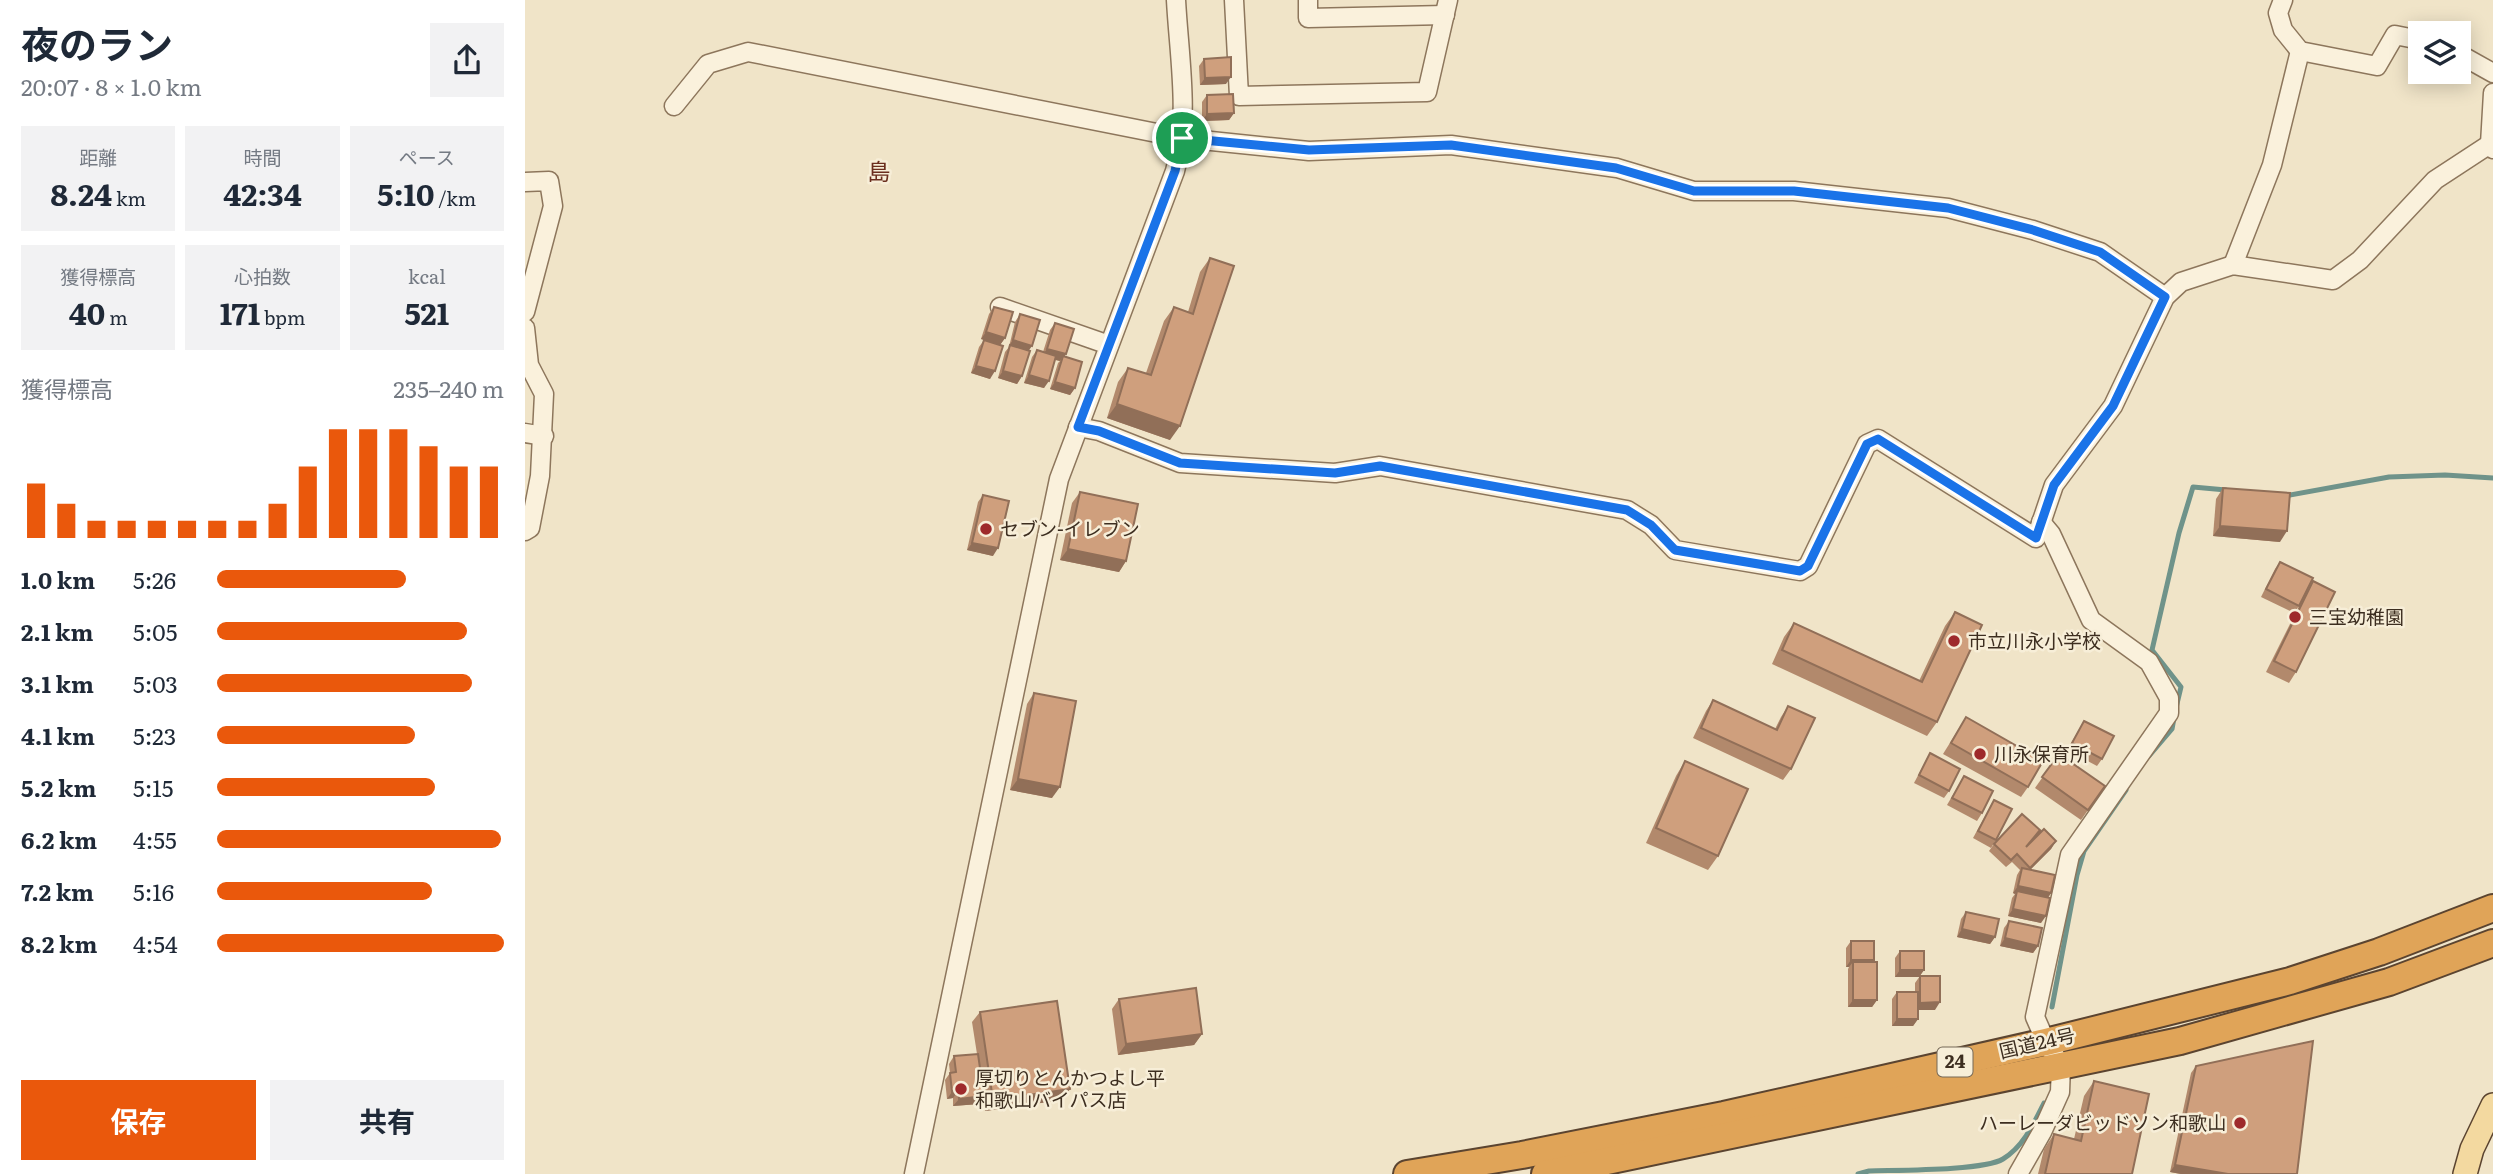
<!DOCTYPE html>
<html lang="ja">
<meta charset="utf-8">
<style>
:root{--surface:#fff;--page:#f2f2f3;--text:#1f2937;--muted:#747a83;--accent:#ea580c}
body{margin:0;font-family:Literata,"Noto Sans JP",serif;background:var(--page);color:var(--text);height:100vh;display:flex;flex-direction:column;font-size:26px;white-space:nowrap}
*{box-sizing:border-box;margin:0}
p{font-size:23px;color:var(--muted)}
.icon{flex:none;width:38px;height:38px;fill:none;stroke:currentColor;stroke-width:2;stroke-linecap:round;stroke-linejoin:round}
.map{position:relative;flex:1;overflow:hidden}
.side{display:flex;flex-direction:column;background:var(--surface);width:525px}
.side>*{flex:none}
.tools{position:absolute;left:1883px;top:21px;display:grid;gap:14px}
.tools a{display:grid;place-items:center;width:63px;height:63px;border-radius:0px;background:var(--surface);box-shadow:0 4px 18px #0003;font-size:35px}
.pin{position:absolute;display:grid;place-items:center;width:60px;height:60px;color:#fff;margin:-30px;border:4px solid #fff;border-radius:50%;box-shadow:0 2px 7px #0007}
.round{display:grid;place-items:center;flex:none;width:74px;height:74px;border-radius:0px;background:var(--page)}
.summary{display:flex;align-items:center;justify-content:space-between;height:119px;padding:0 21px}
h1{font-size:38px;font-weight:700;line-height:52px}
.metrics{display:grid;grid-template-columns:repeat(3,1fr);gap:10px;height:119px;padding:7px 21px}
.metrics div{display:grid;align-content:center;border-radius:0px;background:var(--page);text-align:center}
.metrics b{font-size:30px;font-weight:700}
.metrics small{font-size:19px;font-weight:400}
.metrics p{font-size:19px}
.chart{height:196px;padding:14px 21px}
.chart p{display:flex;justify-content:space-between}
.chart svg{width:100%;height:126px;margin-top:7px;stroke:var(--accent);stroke-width:6}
.primary-button{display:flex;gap:14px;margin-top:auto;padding:14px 21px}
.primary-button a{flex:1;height:80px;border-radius:0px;background:var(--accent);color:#fff;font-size:28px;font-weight:700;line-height:80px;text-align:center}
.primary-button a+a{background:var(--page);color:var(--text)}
ul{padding:0 21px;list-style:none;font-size:23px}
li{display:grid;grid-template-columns:112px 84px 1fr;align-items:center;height:52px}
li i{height:18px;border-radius:9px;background:var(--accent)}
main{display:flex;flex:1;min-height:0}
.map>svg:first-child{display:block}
</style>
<main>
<section class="side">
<div class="summary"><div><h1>夜のラン</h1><p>20:07 · 8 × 1.0 km</p></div><a class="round"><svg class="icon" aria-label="share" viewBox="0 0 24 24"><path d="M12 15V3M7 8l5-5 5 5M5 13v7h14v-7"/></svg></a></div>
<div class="metrics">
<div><p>距離</p><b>8.24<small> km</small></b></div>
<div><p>時間</p><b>42:34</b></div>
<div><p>ペース</p><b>5:10<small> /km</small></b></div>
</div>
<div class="metrics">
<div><p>獲得標高</p><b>40<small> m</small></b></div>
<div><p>心拍数</p><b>171<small> bpm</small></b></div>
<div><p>kcal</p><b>521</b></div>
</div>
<div class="chart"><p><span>獲得標高</span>235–240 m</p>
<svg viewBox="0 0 160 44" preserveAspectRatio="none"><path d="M5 44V25M15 44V32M25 44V38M35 44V38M45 44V38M55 44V38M65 44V38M75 44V38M85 44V32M95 44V19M105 44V6M115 44V6M125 44V6M135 44V12M145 44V19M155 44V19"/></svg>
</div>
<ul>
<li><b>1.0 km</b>5:26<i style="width:66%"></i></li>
<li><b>2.1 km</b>5:05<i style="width:87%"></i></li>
<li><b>3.1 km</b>5:03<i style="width:89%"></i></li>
<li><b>4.1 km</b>5:23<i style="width:69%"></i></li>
<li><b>5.2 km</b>5:15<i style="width:76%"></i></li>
<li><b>6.2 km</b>4:55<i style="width:99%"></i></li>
<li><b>7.2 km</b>5:16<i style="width:75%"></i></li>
<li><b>8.2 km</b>4:54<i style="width:100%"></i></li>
</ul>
<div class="primary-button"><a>保存</a><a>共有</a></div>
</section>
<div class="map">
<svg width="1968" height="1174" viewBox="0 0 1968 1174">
<rect width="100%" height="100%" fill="#f0e4c8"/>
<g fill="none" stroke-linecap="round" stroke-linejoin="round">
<!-- stream -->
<g stroke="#6f938a" stroke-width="5">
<polyline points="1760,496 1864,477 1920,475 1968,478"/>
<polyline points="1651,708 1656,687 1627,650 1654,533 1668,487 1701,490"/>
<polyline points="1624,756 1647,729 1649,718"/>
<polyline points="1527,1007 1552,875 1559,851 1601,790"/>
<path d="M1333,1174L1344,1171C1371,1170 1458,1171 1478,1159C1499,1146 1509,1123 1519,1103"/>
</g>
<!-- minor casing -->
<g stroke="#8d765c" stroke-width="21">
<g id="minor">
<polyline points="709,0 714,96 902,92 923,0"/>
<polyline points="783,0 783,18 920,15"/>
<polyline points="1758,0 1753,13 1758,30 1775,51 1852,66 1870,35 1895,40"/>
<polyline points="1934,54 1968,73"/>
<polyline points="1968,93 1965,144 1968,149"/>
<polyline points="149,106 183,64 223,52 657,138 784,151 926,145 1092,168 1169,191 1269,191 1423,208 1508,230 1575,252 1640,297"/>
<polyline points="0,182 24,181 28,206 0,312"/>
<polyline points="1708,265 1747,165 1775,51"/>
<polyline points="475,307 584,345"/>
<polyline points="0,328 4,365 19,394 15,476 5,528 0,531"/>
<polyline points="553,427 574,431 655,463 810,473 855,466 1102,510 1126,525 1150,550 1275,571 1283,566 1342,444 1353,439 1511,538 1529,485 1588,406 1640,297 1656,282 1708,265 1808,280 1835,260 1910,180 1965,144"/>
<polyline points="0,433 19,436"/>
<path d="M389,1174L534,479L650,171C665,117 654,56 651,0"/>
<polyline points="1493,1174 1517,1132 1535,1092 1536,1065 1521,1042 1510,1017 1545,855 1644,713 1644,698 1624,662 1566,620 1526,534 1516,522"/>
</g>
</g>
<!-- major casing -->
<g stroke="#5b4430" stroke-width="26">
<polyline id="major" points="1940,1174 1947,1149 1968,1105"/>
</g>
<!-- highway casing -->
<g stroke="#5b4430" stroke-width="30">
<g id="highway">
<polyline points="882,1174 997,1155 1199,1115 1521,1042 1765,981 1854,952 1968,908"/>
<polyline points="1020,1174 1655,1041 1864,982 1968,943"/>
</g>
</g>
<!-- minor -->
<use href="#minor" stroke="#faf1dc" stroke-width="18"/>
<!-- major -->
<use href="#major" stroke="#f3d9a0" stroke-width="23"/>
<!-- highway -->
<use href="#highway" stroke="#e0a458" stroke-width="26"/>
</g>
<!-- wall -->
<g fill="#b2896c">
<polygon points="679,59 701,84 675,85 674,66"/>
<polygon points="682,95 709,113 704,120 677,121 677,102"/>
<polygon points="685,258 645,440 582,418 593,382 603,368 621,373 639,321 649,307 663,312 675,272"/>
<polygon points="469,307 480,338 475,345 465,379 446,373 454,347 459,340 470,343 456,339 464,314"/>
<polygon points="495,314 504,351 497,376 492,384 473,378 480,352 484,347 490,322"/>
<polygon points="530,323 550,388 545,395 525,389 533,363 535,361 530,360 519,388 499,383 507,357 512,350 518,352 525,330"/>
<polygon points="1698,488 1755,542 1688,536 1691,499"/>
<polygon points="555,492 601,561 594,572 535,560 547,503"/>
<polygon points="458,495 468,556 442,550 453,502"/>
<polygon points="1755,562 1774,606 1769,613 1736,597 1750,569"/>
<polygon points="1788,581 1771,672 1764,683 1741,672 1781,592"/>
<polygon points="1430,612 1412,722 1402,736 1247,664 1259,637 1269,623 1394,681 1420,626"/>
<polygon points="509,693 527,798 485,790 502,704"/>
<polygon points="1188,700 1250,729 1256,717 1263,706 1266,769 1258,780 1168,738 1181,711"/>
<polygon points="1441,717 1503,787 1496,797 1418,754"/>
<polygon points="1559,721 1577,759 1572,766 1542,750"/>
<polygon points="1405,753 1424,791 1419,798 1389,783"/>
<polygon points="1534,754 1580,786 1556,820 1510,788"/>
<polygon points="1160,761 1193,856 1183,870 1121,843 1151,776"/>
<polygon points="1439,776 1457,813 1452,821 1422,805"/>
<polygon points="1469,800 1471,840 1466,848 1448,838"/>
<polygon points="1509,839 1531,841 1526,849 1505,870 1526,893 1523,898 1516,923 1483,916 1487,898 1490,894 1488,893 1492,875 1495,870 1487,862 1481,867 1464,851 1469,844"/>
<polygon points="1441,912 1470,937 1465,944 1432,937 1436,919"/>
<polygon points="1484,921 1513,946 1508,953 1475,946 1479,928"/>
<polygon points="1326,941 1349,960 1348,962 1352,1000 1347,1007 1323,1007 1323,969 1324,967 1321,967 1321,948"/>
<polygon points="1375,951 1399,970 1394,977 1370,977 1370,958"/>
<polygon points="1395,976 1410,1010 1393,1010 1393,1019 1388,1026 1367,1026 1367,999 1372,992 1390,992 1390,983"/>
<polygon points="594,999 677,1034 669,1045 593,1055 587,1009"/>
<polygon points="455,1012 545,1089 537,1100 460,1111 458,1098 454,1104 428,1106 428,1098 422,1099 420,1080 425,1073 424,1064 429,1056 452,1054 447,1022"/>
<polygon points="1671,1066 1772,1174 1656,1174 1645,1172 1666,1073"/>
<polygon points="1569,1081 1607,1174 1513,1174 1519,1149 1529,1134 1549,1139 1559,1096"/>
</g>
<!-- shaded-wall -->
<g fill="#916f58">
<polygon points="706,77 701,84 675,85 680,78"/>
<polygon points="709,113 704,120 677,121 682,114"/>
<polygon points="461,332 480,338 475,345 456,339"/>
<polygon points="488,340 507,346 502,353 485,345 483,347"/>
<polygon points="522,349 541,354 536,361 538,356 535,361 517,356"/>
<polygon points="451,366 470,371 465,379 446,373"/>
<polygon points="478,371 497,376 492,384 473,378"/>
<polygon points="504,375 524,381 519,388 499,383"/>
<polygon points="530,382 550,388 545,395 525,389"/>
<polygon points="592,404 655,426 645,440 582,418"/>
<polygon points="1695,526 1762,531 1755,542 1688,536"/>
<polygon points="447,543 473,548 468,556 442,550"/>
<polygon points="543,549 601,561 594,572 535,560"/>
<polygon points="493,779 535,787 527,798 485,790"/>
<polygon points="1531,841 1526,849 1500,875 1505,868"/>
<polygon points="1493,886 1526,893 1521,900 1492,891 1490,894 1488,893"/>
<polygon points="1488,909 1521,916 1516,923 1483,916"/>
<polygon points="1437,929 1470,937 1465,944 1432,937"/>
<polygon points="1480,938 1513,946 1508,953 1475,946"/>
<polygon points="1326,960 1349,960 1344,967 1328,962 1324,967 1321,967"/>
<polygon points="1375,970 1399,970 1394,977 1370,977"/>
<polygon points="1328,1000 1352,1000 1347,1007 1323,1007"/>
<polygon points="1415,1002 1410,1010 1390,1010 1395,1003"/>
<polygon points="1372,1019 1393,1019 1388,1026 1367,1026"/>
<polygon points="677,1034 669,1045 593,1055 601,1044"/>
<polygon points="545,1089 537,1100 460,1111 468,1100"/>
<polygon points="433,1091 428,1098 422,1099 427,1092"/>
<polygon points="459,1096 454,1104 428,1106 434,1099"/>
<polygon points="1650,1165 1703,1174 1656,1174 1645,1172"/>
</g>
<!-- building -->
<g fill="#cf9f7d" stroke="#916f58" stroke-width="2">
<polygon points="706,57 706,77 680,78 679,59"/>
<polygon points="708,94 709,113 682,114 682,95"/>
<polygon points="685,258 709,266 655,426 592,404 603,368 626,375 649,307 668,314"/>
<polygon points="469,307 488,312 480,338 461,332"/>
<polygon points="495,314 515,320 507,346 488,340"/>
<polygon points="530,323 549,329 541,354 522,349"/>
<polygon points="459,340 478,346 470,371 451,366"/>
<polygon points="485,345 505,351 497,376 478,371"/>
<polygon points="512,350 531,356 524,381 504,375"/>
<polygon points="538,356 557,362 550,388 530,382"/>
<polygon points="1698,488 1765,493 1762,531 1695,526"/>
<polygon points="555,492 613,504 601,561 543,549"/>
<polygon points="458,495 484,501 473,548 447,543"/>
<polygon points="1755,562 1788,578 1774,606 1741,589"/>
<polygon points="1788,581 1810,592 1771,672 1749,661"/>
<polygon points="1430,612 1457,625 1412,722 1257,650 1269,623 1397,682"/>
<polygon points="509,693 551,701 535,787 493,779"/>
<polygon points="1188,700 1252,730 1263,706 1290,718 1266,769 1176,728"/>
<polygon points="1441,717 1518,761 1503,787 1426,743"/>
<polygon points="1559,721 1589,736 1577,759 1547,743"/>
<polygon points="1405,753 1435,769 1424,791 1394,775"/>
<polygon points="1534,754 1580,786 1563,810 1517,777"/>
<polygon points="1160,761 1223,789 1193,856 1131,828"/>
<polygon points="1439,776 1468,791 1457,813 1427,798"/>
<polygon points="1469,800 1487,809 1471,840 1453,831"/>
<polygon points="1497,814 1515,830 1501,847 1519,829 1531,841 1505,868 1492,854 1486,860 1469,844"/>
<polygon points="1497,868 1530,875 1526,893 1493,886"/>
<polygon points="1492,891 1525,898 1521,916 1488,909"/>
<polygon points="1441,912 1474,919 1470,937 1437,929"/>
<polygon points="1484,921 1517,928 1513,946 1480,938"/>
<rect x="1326" y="941" width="23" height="19"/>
<rect x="1375" y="951" width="24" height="19"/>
<rect x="1328" y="962" width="24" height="38"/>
<polygon points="1395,976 1415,976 1415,1002 1395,1003"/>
<polygon points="671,988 677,1034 601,1044 594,999"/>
<rect x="1372" y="992" width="21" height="27"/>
<polygon points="532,1001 545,1089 468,1100 455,1012"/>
<polygon points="1788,1041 1772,1174 1703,1174 1650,1165 1671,1066"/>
<polygon points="453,1054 459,1096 434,1099 433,1091 427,1092 425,1073 431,1072 429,1056"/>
<polygon points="1569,1081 1624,1094 1607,1174 1520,1174 1529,1134 1556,1141"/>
</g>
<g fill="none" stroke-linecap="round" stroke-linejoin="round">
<!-- route casing -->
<g stroke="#fff" stroke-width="14">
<polygon id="route" points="657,138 784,150 926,145 1091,168 1169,191 1269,191 1423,208 1508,230 1575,252 1640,297 1588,406 1529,485 1511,538 1353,439 1342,444 1283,566 1275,571 1150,550 1126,525 1102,510 855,466 810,473 655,463 574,431 553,427 650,171"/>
</g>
<!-- route -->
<use href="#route" stroke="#1a73e8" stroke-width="9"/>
</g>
<!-- markers -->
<g fill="#9e2a2b" stroke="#f7eed8" stroke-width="2.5">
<circle cx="461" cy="529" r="7"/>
<circle cx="1770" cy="617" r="7"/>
<circle cx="1429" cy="641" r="7"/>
<circle cx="1455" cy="754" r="7"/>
<circle cx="436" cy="1089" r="7"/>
<circle cx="1715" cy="1123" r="7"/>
</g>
<g text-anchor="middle" stroke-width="5" stroke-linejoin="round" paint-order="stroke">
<!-- shield labels -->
<rect fill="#f7eed8" stroke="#756857" stroke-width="2" x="1412.5" y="1047.5" width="35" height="29" rx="5"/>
<g font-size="18" font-weight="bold" fill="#3d2e20">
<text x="1430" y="1068">24</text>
</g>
<!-- poi labels -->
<g font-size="19" fill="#3d2e20" stroke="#f7eed8" text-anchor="start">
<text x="475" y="536">セブン-イレブン</text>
<text x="1784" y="624">三宝幼稚園</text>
<text x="1443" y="648">市立川永小学校</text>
<text x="1469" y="761">川永保育所</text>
<text x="450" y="1085">厚切りとんかつよし平<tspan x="450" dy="22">和歌山バイパス店</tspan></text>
<text x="1701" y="1130" text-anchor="end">ハーレーダビッドソン和歌山</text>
</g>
<!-- street labels -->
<g font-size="19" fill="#3d2e20" stroke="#f7eed8">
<text transform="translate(1512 1043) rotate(-13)" y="7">国道24号</text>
</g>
<!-- quarter labels -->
<g font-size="23" fill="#6b2e1e" stroke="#f7eed8">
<text x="354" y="180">島</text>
</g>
</g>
</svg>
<div class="tools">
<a><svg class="icon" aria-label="layers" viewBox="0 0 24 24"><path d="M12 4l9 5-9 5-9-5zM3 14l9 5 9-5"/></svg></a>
</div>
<div class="pin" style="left:657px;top:138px;background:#1e9e55"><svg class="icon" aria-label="arrive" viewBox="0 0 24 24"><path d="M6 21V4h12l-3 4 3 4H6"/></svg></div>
</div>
</main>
